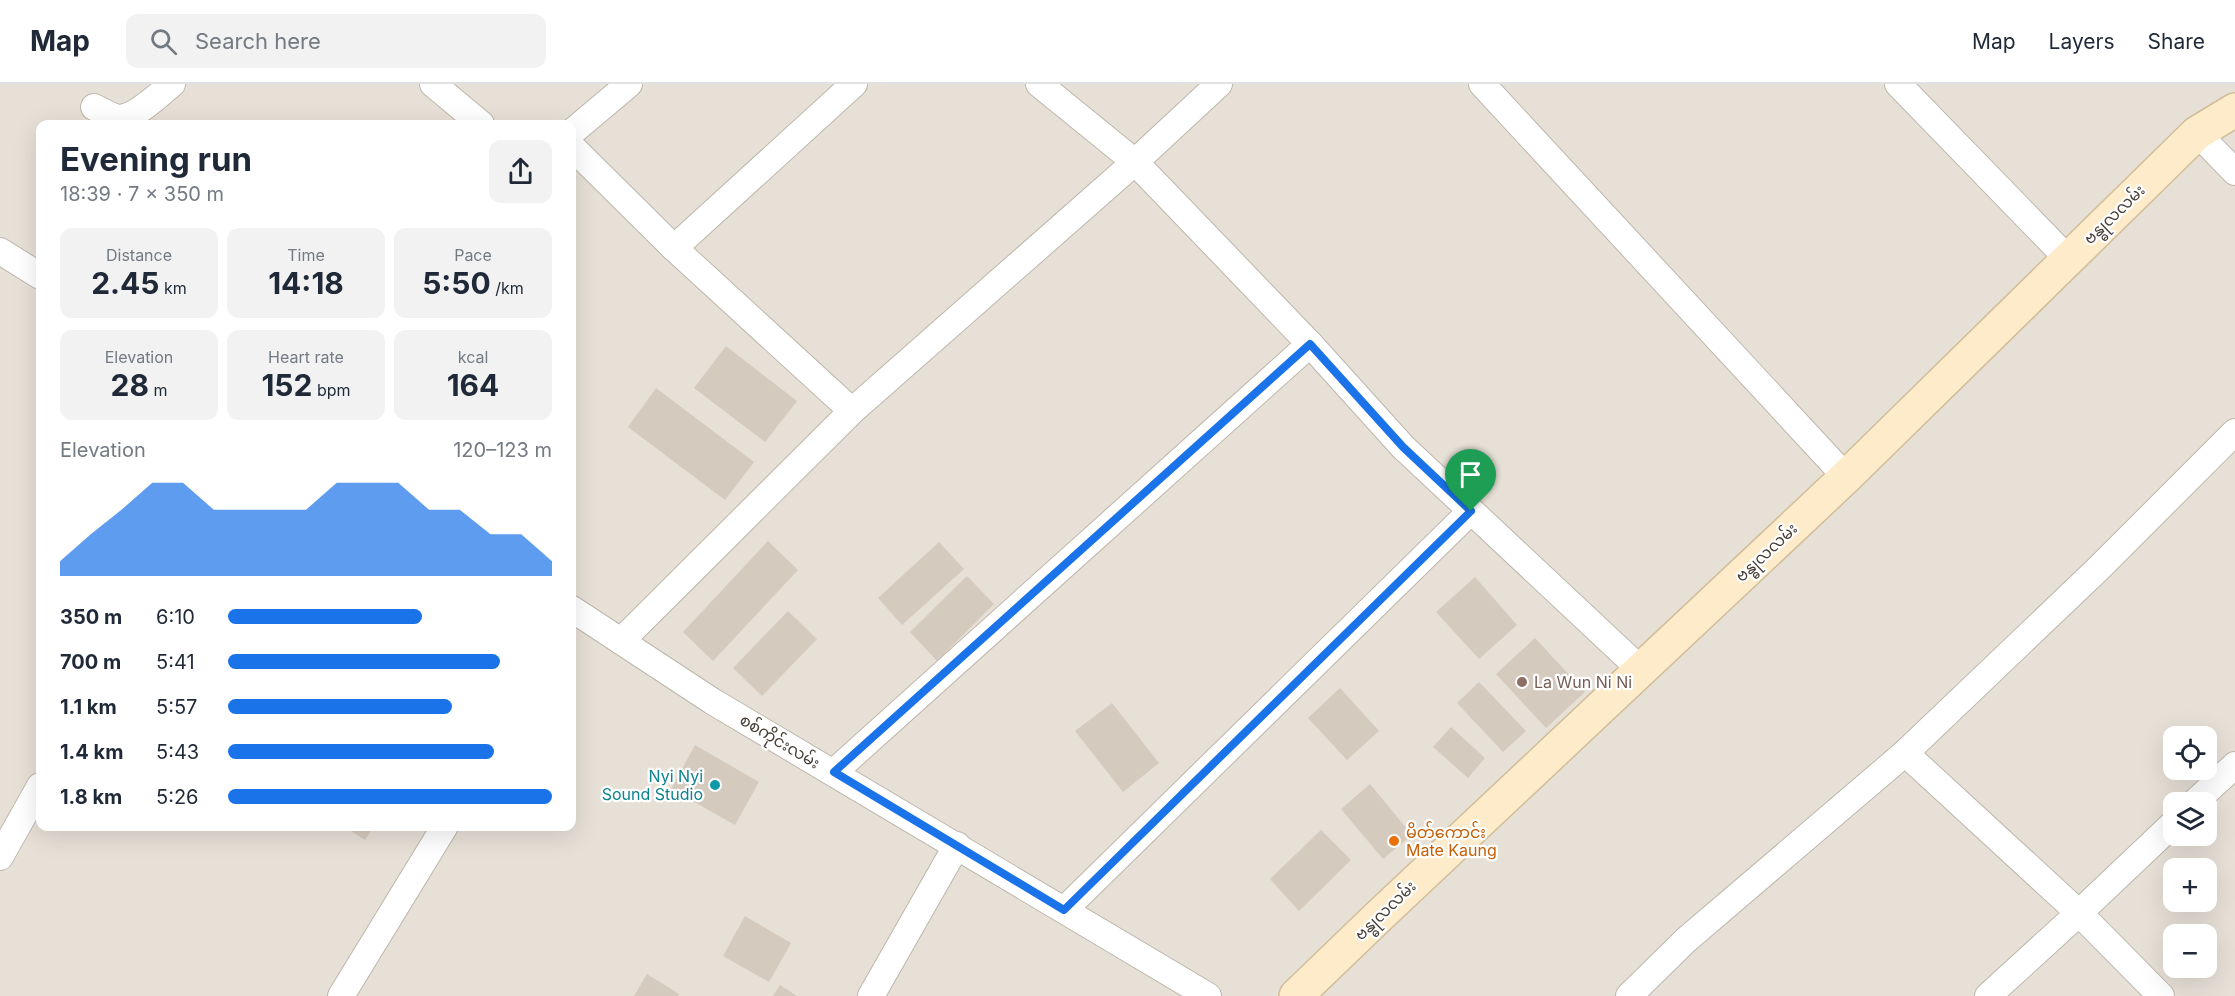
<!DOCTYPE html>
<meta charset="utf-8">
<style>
:root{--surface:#fff;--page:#f2f2f3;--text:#1f2937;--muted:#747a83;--line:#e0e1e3;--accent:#1a73e8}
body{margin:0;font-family:Inter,"Noto Sans Myanmar",sans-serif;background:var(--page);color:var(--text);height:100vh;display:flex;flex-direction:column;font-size:22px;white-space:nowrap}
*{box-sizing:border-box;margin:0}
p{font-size:20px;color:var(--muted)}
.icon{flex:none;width:33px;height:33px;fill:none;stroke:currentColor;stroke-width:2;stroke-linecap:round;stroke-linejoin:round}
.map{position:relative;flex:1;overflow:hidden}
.panel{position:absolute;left:36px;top:36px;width:540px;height:711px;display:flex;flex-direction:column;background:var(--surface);border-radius:12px;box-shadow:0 6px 24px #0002}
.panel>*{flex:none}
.fabs{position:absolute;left:2163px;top:642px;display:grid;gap:12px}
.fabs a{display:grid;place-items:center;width:54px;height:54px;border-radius:12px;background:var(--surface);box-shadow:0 6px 24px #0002;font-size:30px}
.pin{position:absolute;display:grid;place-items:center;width:51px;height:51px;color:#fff;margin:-62px -26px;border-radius:50% 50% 50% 0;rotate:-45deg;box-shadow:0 0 6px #0007}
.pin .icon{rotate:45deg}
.round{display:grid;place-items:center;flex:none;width:63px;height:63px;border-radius:12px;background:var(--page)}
.overview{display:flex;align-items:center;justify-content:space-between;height:102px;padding:0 24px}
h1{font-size:33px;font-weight:700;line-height:45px}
.metrics{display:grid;grid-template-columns:repeat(3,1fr);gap:9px;height:102px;padding:6px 24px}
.metrics div{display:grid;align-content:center;border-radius:12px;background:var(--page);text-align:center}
.metrics b{font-size:30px;font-weight:700}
.metrics small{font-size:16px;font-weight:400}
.metrics p{font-size:16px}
.chart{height:168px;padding:12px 24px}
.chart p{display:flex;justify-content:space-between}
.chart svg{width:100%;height:108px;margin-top:6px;fill:var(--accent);opacity:.7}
ul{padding:0 24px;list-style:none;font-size:20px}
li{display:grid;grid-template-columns:96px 72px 1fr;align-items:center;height:45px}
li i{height:15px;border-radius:8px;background:var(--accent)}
header{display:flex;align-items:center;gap:36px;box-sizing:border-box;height:84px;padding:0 30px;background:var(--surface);border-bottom:2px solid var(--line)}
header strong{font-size:28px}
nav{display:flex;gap:33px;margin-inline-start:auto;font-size:21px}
.search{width:420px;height:54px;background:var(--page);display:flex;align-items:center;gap:15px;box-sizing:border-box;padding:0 21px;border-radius:12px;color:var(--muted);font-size:22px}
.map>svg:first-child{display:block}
</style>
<header>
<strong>Map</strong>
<div class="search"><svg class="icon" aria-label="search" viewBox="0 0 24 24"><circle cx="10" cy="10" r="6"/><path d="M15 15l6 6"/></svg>Search here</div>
<nav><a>Map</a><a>Layers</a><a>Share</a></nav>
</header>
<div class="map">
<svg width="2235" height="912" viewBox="0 0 2235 912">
<rect width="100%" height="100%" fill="#f4efe9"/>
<!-- residential -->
<path fill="#e7e0d7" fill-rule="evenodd" d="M0,0H2235V912H0ZM40,40H572V742H40ZM2174,652H2206V686H2174ZM2174,718H2206V752H2174ZM2174,784H2206V818H2174ZM2174,850H2206V884H2174Z"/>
<!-- building -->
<g fill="#d5cabe">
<polygon points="726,262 797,317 765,358 694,304"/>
<polygon points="656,304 754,378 725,416 628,343"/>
<polygon points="768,457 798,486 713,577 683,548"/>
<polygon points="939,458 964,485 902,541 878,514"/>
<polygon points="967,492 994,520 937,577 910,548"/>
<polygon points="1475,493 1517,541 1479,575 1436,528"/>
<polygon points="788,527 817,555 762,612 733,584"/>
<polygon points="1535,554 1585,608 1546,644 1496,590"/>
<polygon points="1479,598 1526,647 1503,668 1457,619"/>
<polygon points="1340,604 1379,647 1347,676 1308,634"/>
<polygon points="1112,619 1159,679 1123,708 1075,647"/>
<polygon points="1451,643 1485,674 1468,694 1433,663"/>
<polygon points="695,661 759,698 735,741 671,705"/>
<polygon points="1370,700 1412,751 1383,775 1341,725"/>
<polygon points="343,742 374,742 365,756"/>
<polygon points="1321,746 1351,776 1299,827 1270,795"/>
<polygon points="745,832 791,859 769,898 723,872"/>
<polygon points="647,890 679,910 678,912 634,912"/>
<polygon points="780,901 797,912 773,912"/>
</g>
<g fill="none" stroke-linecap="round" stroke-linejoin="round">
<!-- street casing -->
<g stroke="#bfb6ab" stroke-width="28">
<g id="street">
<polyline points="433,0 481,40"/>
<polyline points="1039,0 1135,78 1310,260 1403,363 1641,586"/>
<polyline points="1482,0 1846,393"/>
<polyline points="1898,0 2068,175"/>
<path d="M94,23C101,26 108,31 115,33C132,38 159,10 172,0"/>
<polyline points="572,48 629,0"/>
<polyline points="2197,49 2235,88"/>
<polyline points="572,63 674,164 854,0"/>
<polyline points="674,164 852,327"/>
<polyline points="0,167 40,192"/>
<polyline points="572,525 712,617 1208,912"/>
<polyline points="621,557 852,327 1135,78 1219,0"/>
<polyline points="1905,669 2099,484 2235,348"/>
<polyline points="834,688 1310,260"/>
<polyline points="2195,718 2235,681"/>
<polyline points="0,773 40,702"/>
<polyline points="1064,826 1471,427"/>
<polyline points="341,912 445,742"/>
<polyline points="871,912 957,761"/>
<polyline points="1629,912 1686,856 1905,669 2079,829 1988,912"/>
<polyline points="2161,912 2079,829 2174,739"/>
</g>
</g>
<!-- secondary casing -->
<g stroke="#d2bd99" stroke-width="36">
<polyline id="secondary" points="1296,912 1378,833 1846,393 2197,49 2235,26"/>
</g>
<!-- street -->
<use href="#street" stroke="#fff" stroke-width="26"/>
<!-- secondary -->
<use href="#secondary" stroke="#fdebca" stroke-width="33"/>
</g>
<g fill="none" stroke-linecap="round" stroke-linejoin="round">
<!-- route casing -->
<g stroke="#fff" stroke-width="12">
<polygon id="route" points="1310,260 1403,363 1471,427 1064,826 834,688"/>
</g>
<!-- route -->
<use href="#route" stroke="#1a73e8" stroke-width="8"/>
</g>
<!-- markers -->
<circle fill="#8d6e63" stroke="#fff" stroke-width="2" cx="1522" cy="598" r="6"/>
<circle fill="#0f9aa8" stroke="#fff" stroke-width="2" cx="715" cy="701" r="6"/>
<circle fill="#e8710a" stroke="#fff" stroke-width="2" cx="1394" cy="757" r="6"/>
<g text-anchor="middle" stroke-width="4.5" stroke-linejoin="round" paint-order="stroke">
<!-- street labels -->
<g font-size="16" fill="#473f37" stroke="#fff">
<text transform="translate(2114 130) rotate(-44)" y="6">ဗန္ဓုလလမ်း</text>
<text transform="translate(1766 468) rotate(-43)" y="6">ဗန္ဓုလလမ်း</text>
<text transform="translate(780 657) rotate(31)" y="6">စစ်ကိုင်းလမ်း</text>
<text transform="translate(1385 826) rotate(-44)" y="6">ဗန္ဓုလလမ်း</text>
</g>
<!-- education labels -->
<g font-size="16" fill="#785e54" stroke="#fff" text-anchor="start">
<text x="1534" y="604">La Wun Ni Ni</text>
</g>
<!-- culture labels -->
<g font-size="16" fill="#0d838f" stroke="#fff" text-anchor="end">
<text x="703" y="698">Nyi Nyi<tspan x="703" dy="18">Sound Studio</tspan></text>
</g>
<!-- food labels -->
<g font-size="16" fill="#c56008" stroke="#fff" text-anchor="start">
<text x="1406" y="754">မိတ်ကောင်း<tspan x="1406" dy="18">Mate Kaung</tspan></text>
</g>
</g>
</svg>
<div class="fabs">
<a><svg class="icon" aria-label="locate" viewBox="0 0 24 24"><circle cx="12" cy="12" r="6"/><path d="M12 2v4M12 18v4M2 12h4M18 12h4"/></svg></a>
<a><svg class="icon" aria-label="layers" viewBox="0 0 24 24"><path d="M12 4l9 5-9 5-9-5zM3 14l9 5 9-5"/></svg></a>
<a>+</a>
<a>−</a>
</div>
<div class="pin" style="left:1471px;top:427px;background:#1e9e55"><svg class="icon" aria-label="arrive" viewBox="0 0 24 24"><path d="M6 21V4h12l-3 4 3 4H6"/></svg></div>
<section class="panel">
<div class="overview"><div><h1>Evening run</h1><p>18:39 · 7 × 350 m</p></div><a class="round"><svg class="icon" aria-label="share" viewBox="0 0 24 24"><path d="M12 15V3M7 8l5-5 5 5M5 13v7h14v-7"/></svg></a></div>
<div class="metrics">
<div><p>Distance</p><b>2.45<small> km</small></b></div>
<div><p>Time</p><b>14:18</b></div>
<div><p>Pace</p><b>5:50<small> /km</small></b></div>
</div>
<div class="metrics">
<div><p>Elevation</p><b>28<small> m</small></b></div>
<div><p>Heart rate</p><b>152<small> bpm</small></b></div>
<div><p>kcal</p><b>164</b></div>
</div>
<div class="chart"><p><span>Elevation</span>120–123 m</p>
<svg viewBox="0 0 160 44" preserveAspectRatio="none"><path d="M0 44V38L10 27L20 17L30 6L40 6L50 17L60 17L70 17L80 17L90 6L100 6L110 6L120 17L130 17L140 27L150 27L160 38V44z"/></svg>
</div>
<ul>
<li><b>350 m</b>6:10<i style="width:60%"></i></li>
<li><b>700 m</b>5:41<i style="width:84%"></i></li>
<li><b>1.1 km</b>5:57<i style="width:69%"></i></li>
<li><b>1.4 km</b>5:43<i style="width:82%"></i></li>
<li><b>1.8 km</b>5:26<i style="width:100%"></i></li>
</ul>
</section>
</div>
